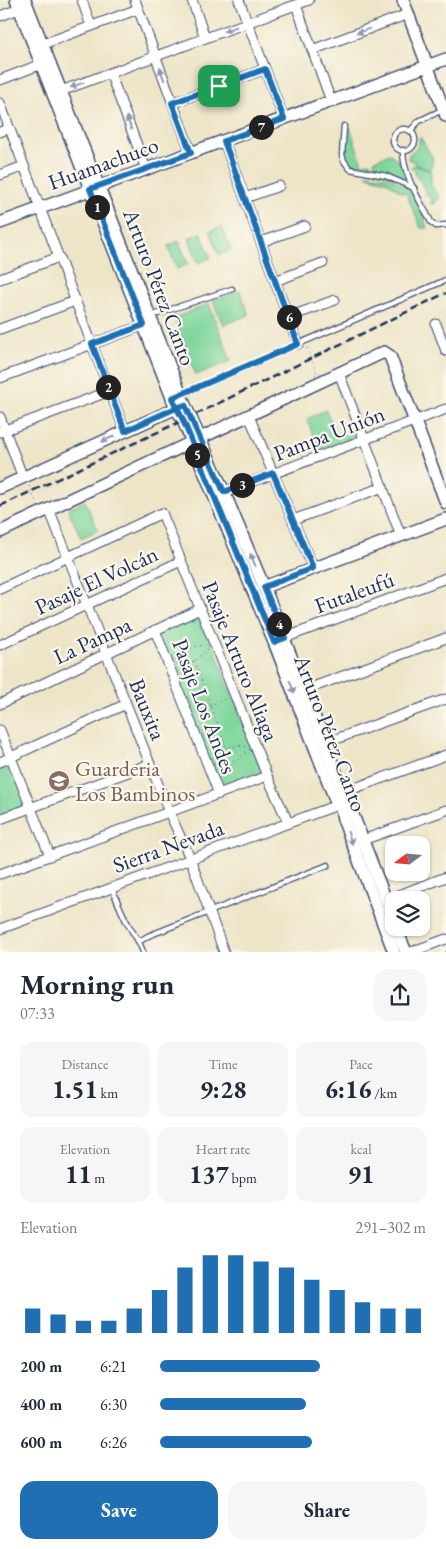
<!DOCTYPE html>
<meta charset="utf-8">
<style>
:root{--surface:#fff;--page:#f6f6f7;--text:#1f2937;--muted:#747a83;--accent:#1f6fb2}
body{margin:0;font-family:"EB Garamond",serif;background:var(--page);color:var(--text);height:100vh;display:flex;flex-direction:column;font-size:19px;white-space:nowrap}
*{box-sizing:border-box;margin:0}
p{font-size:16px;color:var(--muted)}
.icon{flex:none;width:28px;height:28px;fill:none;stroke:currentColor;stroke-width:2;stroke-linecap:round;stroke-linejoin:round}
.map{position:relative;height:952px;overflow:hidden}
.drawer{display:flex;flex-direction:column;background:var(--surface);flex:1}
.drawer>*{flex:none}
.needle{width:32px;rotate:254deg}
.buttons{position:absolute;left:385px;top:836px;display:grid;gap:10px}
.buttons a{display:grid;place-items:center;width:45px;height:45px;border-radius:10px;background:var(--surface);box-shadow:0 1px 4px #0004;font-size:25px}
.pin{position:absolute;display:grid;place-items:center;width:42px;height:42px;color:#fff;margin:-21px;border-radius:10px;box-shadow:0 2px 8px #0006}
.km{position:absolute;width:25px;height:25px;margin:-12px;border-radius:50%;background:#222;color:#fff;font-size:14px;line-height:25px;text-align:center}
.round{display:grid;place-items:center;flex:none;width:52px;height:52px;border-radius:15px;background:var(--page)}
.head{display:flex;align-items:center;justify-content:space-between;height:85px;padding:0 20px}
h1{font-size:28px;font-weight:700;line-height:38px}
.metrics{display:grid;grid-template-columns:repeat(3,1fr);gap:8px;height:85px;padding:5px 20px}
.metrics div{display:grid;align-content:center;border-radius:12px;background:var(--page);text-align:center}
.metrics b{font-size:25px;font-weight:700}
.metrics small{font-size:14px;font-weight:400}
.metrics p{font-size:14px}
.chart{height:140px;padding:10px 20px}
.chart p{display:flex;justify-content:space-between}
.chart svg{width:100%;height:90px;margin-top:5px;stroke:var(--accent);stroke-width:6}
.button{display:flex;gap:10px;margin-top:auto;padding:10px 20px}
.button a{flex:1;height:58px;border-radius:15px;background:var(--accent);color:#fff;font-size:20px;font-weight:700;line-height:58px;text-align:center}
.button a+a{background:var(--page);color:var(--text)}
ul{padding:0 20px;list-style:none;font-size:16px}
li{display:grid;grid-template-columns:80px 60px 1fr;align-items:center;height:38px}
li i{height:12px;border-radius:6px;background:var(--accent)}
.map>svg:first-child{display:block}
</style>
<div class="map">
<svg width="446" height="952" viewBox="0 0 446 952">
<rect width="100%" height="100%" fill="#fbf7ec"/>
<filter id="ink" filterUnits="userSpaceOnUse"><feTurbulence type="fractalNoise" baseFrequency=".02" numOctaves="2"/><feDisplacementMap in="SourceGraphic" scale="10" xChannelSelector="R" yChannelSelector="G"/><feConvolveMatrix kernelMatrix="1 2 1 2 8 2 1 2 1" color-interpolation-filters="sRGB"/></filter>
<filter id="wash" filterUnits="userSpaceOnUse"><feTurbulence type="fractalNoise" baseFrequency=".0096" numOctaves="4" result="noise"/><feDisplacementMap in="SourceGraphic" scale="20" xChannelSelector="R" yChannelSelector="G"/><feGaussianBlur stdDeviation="1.12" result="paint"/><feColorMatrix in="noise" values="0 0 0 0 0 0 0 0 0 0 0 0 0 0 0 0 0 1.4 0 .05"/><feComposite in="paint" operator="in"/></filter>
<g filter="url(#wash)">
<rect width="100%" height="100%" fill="#eee5c8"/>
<!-- green -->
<g fill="#7ed69b" stroke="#4c827c">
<path d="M350,127L362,164L370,162L372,169C341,167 342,152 350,127Z"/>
<polygon points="420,137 433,158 431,170 416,165 416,163 408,159 409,154 417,148"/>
<polygon points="390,154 400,162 405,176 403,178 394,178 375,170 374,160"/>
<polygon points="413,165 431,171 431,185 440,198 434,204 431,204 432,199 426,194 426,191 424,190 424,187 422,186 420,179 417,179 418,176 415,175 416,171 411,169"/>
<path d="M367,174C384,175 408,182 416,198C421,207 424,218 427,228H421L406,193L401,192L386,181L367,176Z"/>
<polygon points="222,227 231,250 219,255 210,231"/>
<polygon points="201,233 211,258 198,263 189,238"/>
<polygon points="179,241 188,264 177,269 168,246"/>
<polygon points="240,290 249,315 223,325 213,301"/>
<polygon points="209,304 231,361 196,375 174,318"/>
<polygon points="326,410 336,435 352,428 355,437 319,451 307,419"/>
<polygon points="85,501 98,530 81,538 68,509"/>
<polygon points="201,614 264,776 220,791 157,634"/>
<polygon points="10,760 28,807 0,818 0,765"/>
</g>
</g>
<g filter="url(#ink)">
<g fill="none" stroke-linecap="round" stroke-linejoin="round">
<!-- lane casing -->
<g stroke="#3b4a6e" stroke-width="7">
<g id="lane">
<polyline points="344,126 342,155 344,161 350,169 386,176 414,188"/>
<circle cx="404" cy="140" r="11"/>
<polyline points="410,131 419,121 442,110"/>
<path d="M403,150C403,176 420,200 431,222L436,226L446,225"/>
<polyline points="151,316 232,289"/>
<polyline points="181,395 446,280"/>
<path d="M112,888C117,901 122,914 129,926C134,935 140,942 143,952"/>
<polyline points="140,941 148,936 328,865"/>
</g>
</g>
<!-- street casing -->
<g stroke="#3b4a6e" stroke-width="11">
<g id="street">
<polyline points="82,0 91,26"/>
<polyline points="135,0 191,153"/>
<polyline points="192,0 205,38"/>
<polyline points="239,0 284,119"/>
<polyline points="296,5 331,101"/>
<polyline points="0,16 19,9"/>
<polyline points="43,44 138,9"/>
<polyline points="312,50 408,14"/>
<polyline points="110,73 146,169"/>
<polyline points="0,80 47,62"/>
<polyline points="61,91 309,0"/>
<polyline points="0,103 125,431"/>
<polyline points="173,103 265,69"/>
<polyline points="0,132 9,128"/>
<polyline points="224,141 298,344"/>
<polyline points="0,175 24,166"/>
<polyline points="245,198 279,186"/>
<polyline points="261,242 305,226"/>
<polyline points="0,279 59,257"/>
<polyline points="275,281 323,263"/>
<polyline points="289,317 335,300"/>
<polyline points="436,324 446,351"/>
<polyline points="0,329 75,301"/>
<polyline points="339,373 401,536"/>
<polyline points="0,378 144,325"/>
<polyline points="249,416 313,568"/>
<polyline points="0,417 23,478"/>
<polyline points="0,432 110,391"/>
<polyline points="224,492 446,409"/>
<polyline points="49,509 169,812 190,858 224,952"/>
<polyline points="293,520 383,487"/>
<polyline points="0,589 162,513 267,776 288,822"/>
<polyline points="155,630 219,794"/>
<polyline points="279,640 446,578"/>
<polyline points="0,645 181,561"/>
<polyline points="305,690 446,638"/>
<polyline points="0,704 200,609"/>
<polyline points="0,730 50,856"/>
<polyline points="325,743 446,699"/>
<polyline points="0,762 126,704"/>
<polyline points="344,792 446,755"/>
<polyline points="0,819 150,764"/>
<polyline points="363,840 446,810"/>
<polyline points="0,874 267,776"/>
<polyline points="386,900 446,877"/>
<polyline points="0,929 343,803"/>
<polyline points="411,952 446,939"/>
</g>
</g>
<!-- secondary casing -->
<g stroke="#3b4a6e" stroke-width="14">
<g id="secondary">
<polyline points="16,0 176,408 183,420 274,642 336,802 340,804 343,819 394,952"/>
<polyline points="25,0 185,405 224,492 264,587 346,798 350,800 353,815 394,921"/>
<polyline points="403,0 446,116"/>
<polyline points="0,223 446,59"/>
<polyline points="0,488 183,405"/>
<polyline points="0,532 384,352 390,356 446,503"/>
<polyline points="264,587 446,519"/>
<polyline points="396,928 406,952"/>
</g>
</g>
<!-- path -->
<g stroke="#3b4a6e" stroke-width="1" stroke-dasharray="1 4" stroke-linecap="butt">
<polyline points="29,486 37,504"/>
<path d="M175,660C184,650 193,646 206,645"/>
<polyline points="194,661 226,746"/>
<polyline points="177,664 195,661 208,649"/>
<polyline points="196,712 227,698"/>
<path d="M240,746L252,747C238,761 230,768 210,762C219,751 225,746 240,746Z"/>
<polyline points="445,952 446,951"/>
</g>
<!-- lane -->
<use href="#lane" stroke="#fff" stroke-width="4.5"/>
<!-- street -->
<use href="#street" stroke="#fff" stroke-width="9"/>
<!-- secondary -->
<use href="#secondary" stroke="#fff" stroke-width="11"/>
<!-- rail -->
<polyline stroke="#1b2f5e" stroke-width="2.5" stroke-dasharray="8 4" stroke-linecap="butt" points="0,506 190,417 446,293"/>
<!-- path-bridge -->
<polyline stroke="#3b4a6e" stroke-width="1" stroke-dasharray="1 4" stroke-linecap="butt" points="303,348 307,347 317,374 315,375 320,373"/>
</g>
<!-- one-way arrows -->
<defs><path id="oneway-solid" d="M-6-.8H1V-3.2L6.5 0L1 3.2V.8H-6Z" transform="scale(1.25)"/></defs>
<g fill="#8d97ae">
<use href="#oneway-solid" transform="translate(230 29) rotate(160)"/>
<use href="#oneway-solid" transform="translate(363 31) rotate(160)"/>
<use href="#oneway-solid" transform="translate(162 74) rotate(-110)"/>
<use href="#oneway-solid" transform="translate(77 85) rotate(160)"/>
<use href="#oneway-solid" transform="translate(129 123) rotate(-110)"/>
<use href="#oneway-solid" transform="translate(108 439) rotate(156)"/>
<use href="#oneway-solid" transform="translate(253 560) rotate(-113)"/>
<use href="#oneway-solid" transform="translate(292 687) rotate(69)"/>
<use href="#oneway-solid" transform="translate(350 838) rotate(69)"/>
</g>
</g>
<g fill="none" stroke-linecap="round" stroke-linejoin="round" filter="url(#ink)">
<!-- route casing -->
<g stroke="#fff" stroke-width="10">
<polyline id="route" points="219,86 172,103 191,153 90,189 144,325 92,344 125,431 176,408 185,405 224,492 273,473 313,568 264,587 285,638 274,642 183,420 172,398 298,344 224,141 284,119 265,69 219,86"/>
</g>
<!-- route -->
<use href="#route" stroke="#1f6fb2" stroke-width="6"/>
</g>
<!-- icons -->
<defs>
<g id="school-disc" transform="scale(1.125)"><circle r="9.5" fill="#8d6e63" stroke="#fbf7ec"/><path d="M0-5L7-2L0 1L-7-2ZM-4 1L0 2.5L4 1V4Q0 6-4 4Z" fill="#fff"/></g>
</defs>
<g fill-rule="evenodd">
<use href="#school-disc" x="59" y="781"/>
</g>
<g text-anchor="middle" stroke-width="4.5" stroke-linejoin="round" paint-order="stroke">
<!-- street labels -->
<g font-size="22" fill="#1b2f5e" stroke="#fbf7ec">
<text transform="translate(103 163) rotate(-20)" y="8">Huamachuco</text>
<text transform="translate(160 287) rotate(69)" y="8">Arturo Pérez Canto</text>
<text transform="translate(329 433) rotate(-21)" y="8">Pampa Unión</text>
<text transform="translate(96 580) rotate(-25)" y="8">Pasaje El Volcán</text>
<text transform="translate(354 592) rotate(-20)" y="8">Futaleufú</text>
<text transform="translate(92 640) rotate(-25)" y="8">La Pampa</text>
<text transform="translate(241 661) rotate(68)" y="8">Pasaje Arturo Aliaga</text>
<text transform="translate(205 706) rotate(69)" y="8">Pasaje Los Andes</text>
<text transform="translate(148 709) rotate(68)" y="8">Bauxita</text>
<text transform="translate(331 733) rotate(69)" y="8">Arturo Pérez Canto</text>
<text transform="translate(168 846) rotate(-20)" y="8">Sierra Nevada</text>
</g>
<!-- education labels -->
<g font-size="22" fill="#785e54" stroke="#fbf7ec" text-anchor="start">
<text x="75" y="776">Guarderia<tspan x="75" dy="25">Los Bambinos</tspan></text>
</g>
</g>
</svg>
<div class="buttons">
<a><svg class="needle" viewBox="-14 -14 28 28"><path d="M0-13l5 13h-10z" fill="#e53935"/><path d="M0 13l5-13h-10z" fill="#747a83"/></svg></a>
<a><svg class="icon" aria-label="layers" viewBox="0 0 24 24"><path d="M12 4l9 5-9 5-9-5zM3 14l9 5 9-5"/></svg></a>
</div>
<div class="pin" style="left:219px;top:86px;background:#1e9e55"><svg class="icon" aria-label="arrive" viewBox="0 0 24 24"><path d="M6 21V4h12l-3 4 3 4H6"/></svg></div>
<b class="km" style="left:97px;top:207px">1</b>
<b class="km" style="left:108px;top:387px">2</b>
<b class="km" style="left:242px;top:485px">3</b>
<b class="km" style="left:279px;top:624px">4</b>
<b class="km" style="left:197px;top:455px">5</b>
<b class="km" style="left:289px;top:317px">6</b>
<b class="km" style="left:261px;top:127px">7</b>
</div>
<section class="drawer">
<div class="head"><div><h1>Morning run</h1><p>07:33</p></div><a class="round"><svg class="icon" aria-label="share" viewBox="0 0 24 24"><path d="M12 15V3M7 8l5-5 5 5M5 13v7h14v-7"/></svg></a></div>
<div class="metrics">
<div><p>Distance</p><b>1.51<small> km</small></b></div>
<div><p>Time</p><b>9:28</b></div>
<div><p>Pace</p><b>6:16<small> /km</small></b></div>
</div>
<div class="metrics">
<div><p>Elevation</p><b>11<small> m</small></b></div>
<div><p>Heart rate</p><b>137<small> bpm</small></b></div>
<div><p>kcal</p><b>91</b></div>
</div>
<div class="chart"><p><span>Elevation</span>291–302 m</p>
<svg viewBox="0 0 160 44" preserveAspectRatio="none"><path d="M5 44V32M15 44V35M25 44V38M35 44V38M45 44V32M55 44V23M65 44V12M75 44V6M85 44V6M95 44V9M105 44V12M115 44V18M125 44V23M135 44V29M145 44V32M155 44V32"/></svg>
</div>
<ul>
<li><b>200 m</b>6:21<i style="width:60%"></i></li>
<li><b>400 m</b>6:30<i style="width:55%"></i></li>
<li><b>600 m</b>6:26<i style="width:57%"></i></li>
</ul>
<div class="button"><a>Save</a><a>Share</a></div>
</section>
